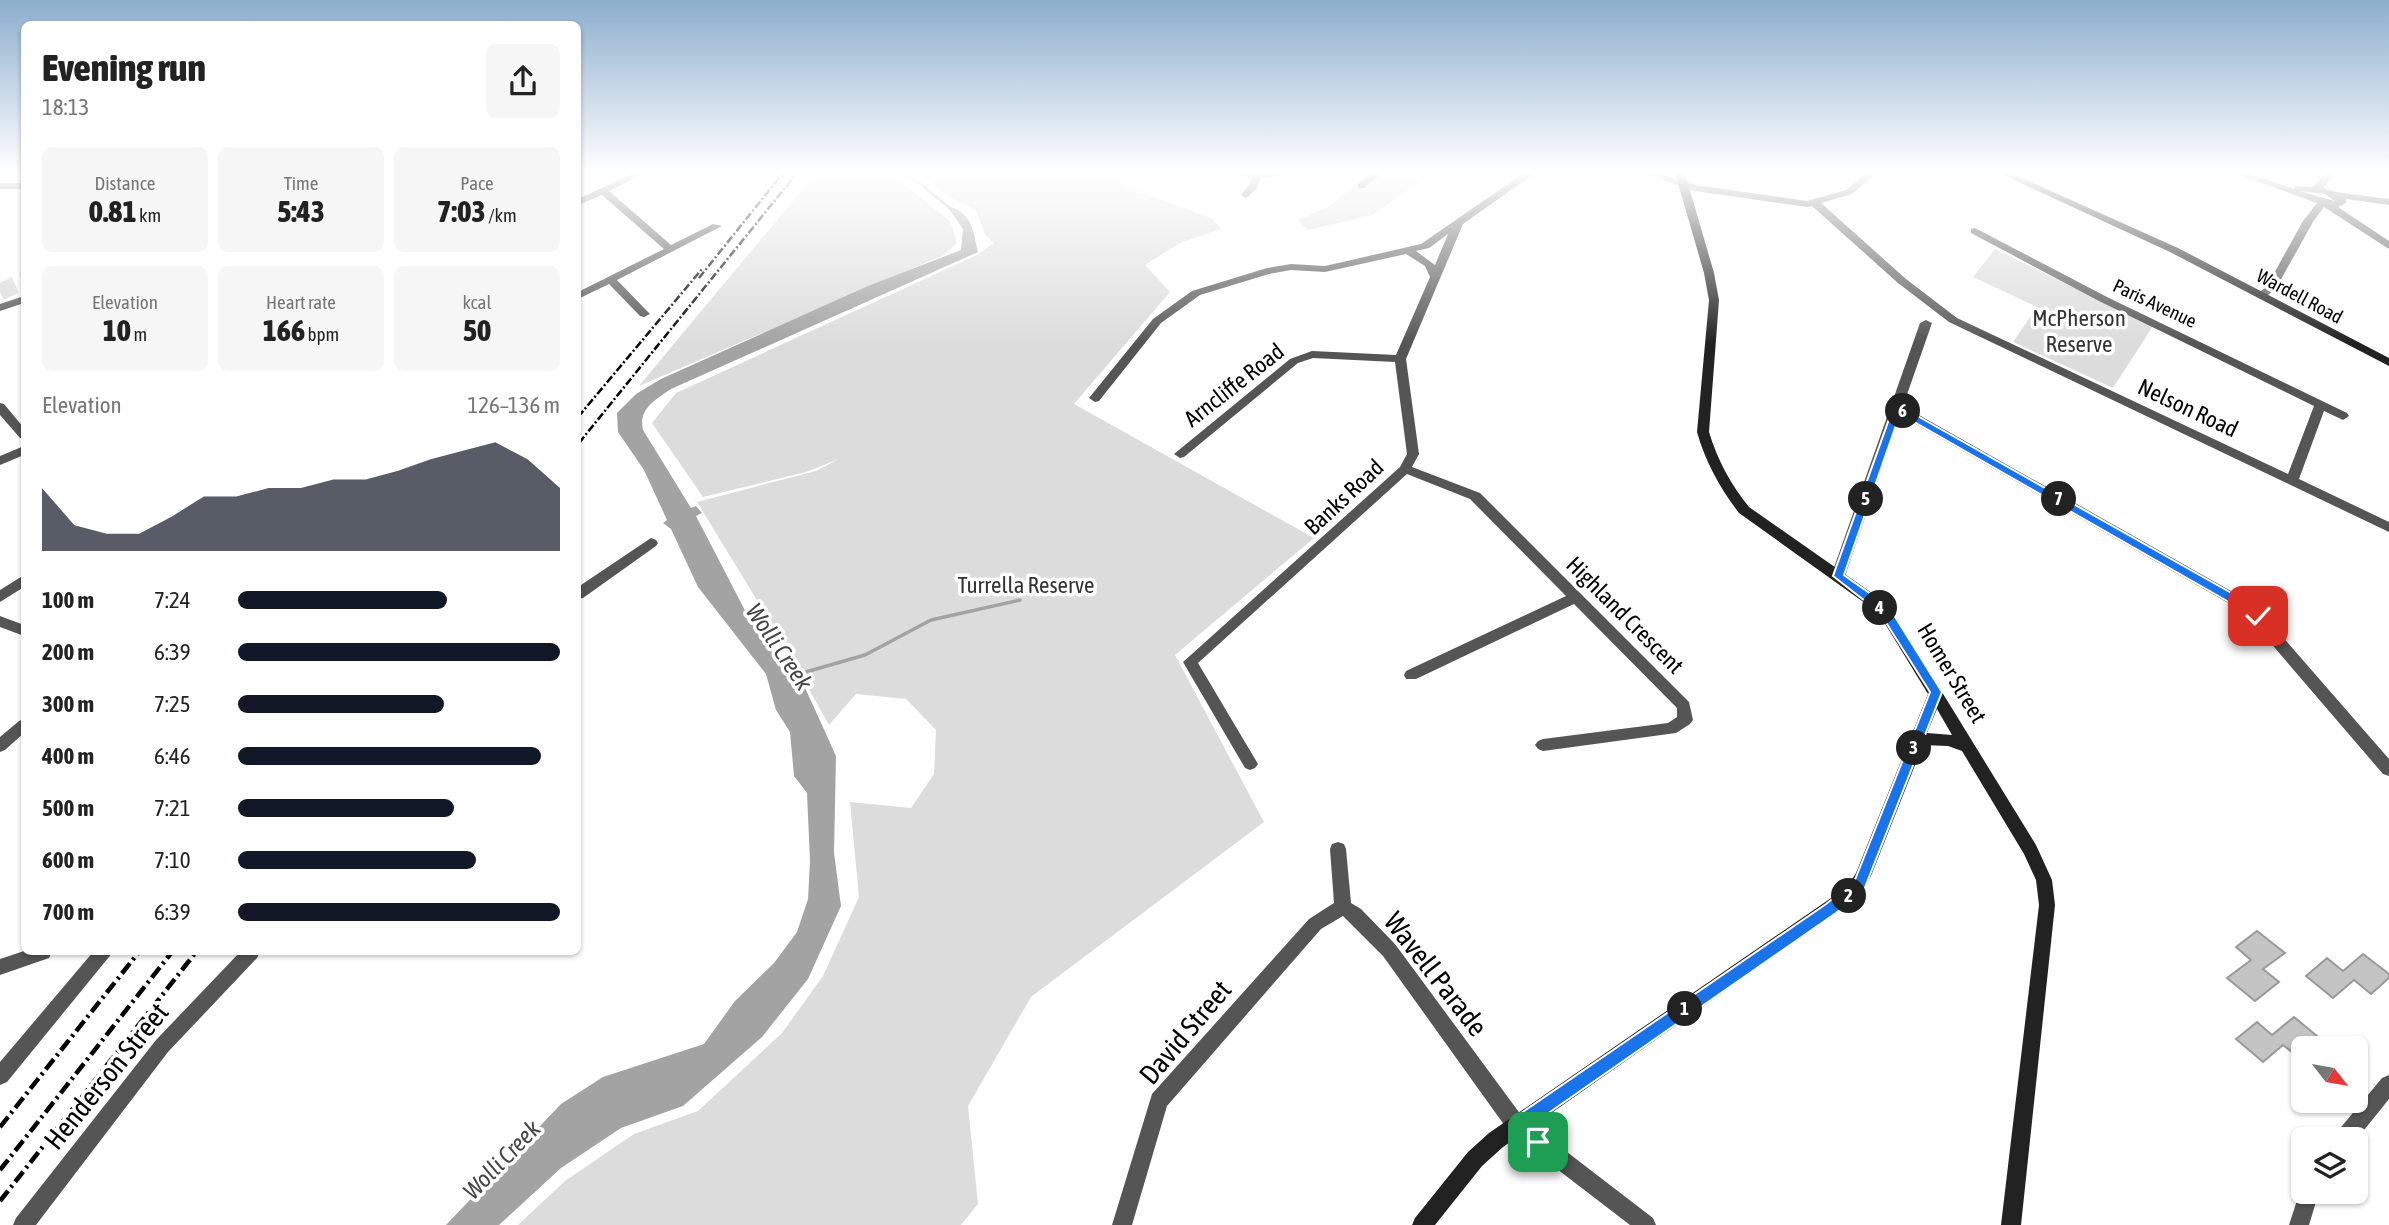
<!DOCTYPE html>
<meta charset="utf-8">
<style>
:root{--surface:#fff;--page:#f6f6f6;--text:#222;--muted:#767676;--accent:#111827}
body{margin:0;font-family:"Asap Condensed",sans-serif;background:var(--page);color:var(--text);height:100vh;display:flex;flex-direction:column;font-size:26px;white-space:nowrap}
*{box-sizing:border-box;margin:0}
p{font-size:23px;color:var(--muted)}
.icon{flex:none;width:38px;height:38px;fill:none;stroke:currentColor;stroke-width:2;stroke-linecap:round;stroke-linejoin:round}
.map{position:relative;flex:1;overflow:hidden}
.panel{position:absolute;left:21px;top:21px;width:560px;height:934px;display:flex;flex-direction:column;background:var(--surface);border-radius:10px;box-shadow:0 2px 5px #0004}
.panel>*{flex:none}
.needle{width:46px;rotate:121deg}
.tools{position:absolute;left:2291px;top:1036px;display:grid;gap:14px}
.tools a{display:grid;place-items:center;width:77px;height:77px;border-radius:10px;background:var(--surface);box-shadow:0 2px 5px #0004;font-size:35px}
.pin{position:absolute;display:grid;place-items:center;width:60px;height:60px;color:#fff;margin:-30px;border-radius:14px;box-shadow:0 4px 10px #0006}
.km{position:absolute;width:35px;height:35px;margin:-18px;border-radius:50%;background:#222;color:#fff;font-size:19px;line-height:35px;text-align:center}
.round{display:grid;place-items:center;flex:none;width:74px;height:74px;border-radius:10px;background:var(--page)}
.headline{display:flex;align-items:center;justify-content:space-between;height:119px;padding:0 21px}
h1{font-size:38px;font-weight:800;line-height:52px}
.figures{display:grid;grid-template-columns:repeat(3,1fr);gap:10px;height:119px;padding:7px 21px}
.figures div{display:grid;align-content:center;border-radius:10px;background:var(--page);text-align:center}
.figures b{font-size:30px;font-weight:800}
.figures small{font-size:19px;font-weight:400}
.figures p{font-size:19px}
.chart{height:196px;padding:14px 21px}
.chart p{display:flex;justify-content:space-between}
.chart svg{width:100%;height:126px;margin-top:7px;fill:var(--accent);opacity:.7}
ul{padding:0 21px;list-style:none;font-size:23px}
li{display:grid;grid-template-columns:112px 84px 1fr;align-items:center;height:52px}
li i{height:18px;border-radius:9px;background:var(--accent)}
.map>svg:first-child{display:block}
</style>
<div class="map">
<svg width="2389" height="1225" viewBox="0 0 2389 1225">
<rect width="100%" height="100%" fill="#fff"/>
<!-- green -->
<g fill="#dcdcdc">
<polygon points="816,173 889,173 950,221 957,243 944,255 639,386"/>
<polygon points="919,173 1129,173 1119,184 1211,218 1221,229 1180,243 1145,265 1170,292 1074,404 1314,538 1175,655 1264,822 1031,997 968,1106 978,1204 961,1225 518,1225 565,1181 634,1134 698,1111 782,1033 823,976 859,897 850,802 911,808 934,774 936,730 906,699 856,694 829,725 783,643 697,502 816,471 839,459 806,472 703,497 652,423 676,393 977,255 994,243 985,235 976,210 951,198"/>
<polygon points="1369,173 1433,173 1372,215 1308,230 1298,220 1330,206"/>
<polygon points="1995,249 2153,326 2113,388 2013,342 2037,307 1973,277"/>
</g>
<!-- water -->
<path fill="#a3a3a3" d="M947,206C972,212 973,230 978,252L671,389C655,400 638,409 643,430L691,508L696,506L702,513L696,516L750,620L802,681L836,756L834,853L841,906L808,979L762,1037L683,1106L621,1128L561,1168L499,1225H446L561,1104L603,1077L704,1044L735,1001L774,963L797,932L808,899L810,861L807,793L794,776L790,732L776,710L766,674L698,587L671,529L663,523L667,520L644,470L618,432L617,413L636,394L661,379L868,286L961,250L963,229Z"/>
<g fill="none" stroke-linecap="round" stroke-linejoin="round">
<!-- stream-far1 -->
<polyline stroke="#a3a3a3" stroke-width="2.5" points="907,173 951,209"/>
<!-- stream -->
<polyline stroke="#a3a3a3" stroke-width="3.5" points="792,676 865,655 931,620 1020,600"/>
</g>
<!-- building -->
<g fill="#c4c4c4" stroke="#999" stroke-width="2">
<polygon points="2257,931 2285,953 2263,969 2279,982 2255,1001 2227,978 2251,960 2236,947"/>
<polygon points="2363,954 2389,974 2389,978 2371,994 2354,980 2333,998 2306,976 2327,958 2343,971"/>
<polygon points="2294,1017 2323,1041 2315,1048 2303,1048 2303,1061 2283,1045 2263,1062 2236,1039 2257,1022 2272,1035"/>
</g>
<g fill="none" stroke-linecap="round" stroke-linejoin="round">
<!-- highway-tunnel -->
<polyline stroke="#d9d9d9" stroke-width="17" stroke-dasharray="17 8" stroke-linecap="butt" points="0,292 24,281"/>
<!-- street -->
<g fill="#555" fill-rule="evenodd">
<polygon points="634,173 646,173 609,191 671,245 713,224 722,226 617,280 648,312 650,314 644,317 640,316 609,284 578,299 578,292 664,249 602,195 578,205 578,199"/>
<polygon points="1231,173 1285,173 1280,176 1261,178 1257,188 1246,198 1241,195 1249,185 1252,178"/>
<polygon points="1371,173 1382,173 1364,188 1358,188 1358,184"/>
<path d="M1524,173H1535L1463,224L1406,359L1419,454L1412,467L1480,493L1689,702L1693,720L1690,724L1676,733L1543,751L1538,749L1535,745L1538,741L1543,739L1668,723L1677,717V708L1574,604L1416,679H1406L1404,675L1406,671L1566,596L1470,499L1407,474L1198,663L1258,764L1255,768L1250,770L1245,768L1183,662L1400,467L1407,454L1395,362L1313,358L1298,363L1184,457L1180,458L1174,454L1290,359L1312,351L1396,355L1430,277L1425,266L1406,254L1325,272L1291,270L1269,274L1200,295L1161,323L1099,401L1095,402L1089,398L1153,319L1192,291L1267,268L1291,264L1325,266L1421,244ZM1448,234L1435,265L1416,251L1429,248Z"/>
<polygon points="1643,173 1657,173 1696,185 1807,201 1846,190 1866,173 1876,173 1852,194 1821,203 1906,279 1957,318 2288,474 2314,406 2099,301 1971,233 1971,229 1975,228 2107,297 2347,413 2349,416 2343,420 2324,411 2299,479 2389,522 2389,532 1949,322 1898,283 1812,206 1807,207 1695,191"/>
<path d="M2234,173H2248L2294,189L2295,186L2313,187L2326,173H2336L2323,188L2336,192L2389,199V205L2346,199V203L2338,207L2389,241V249L2324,207L2313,222L2275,290L2265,297H2257L2256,295L2267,286L2303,221L2317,203ZM2299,191L2325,194L2335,201Z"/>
<rect x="0" y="183" width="24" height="6"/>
<polygon points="24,296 24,303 0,311 0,304"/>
<polygon points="1926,320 1932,323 1903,406 2254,604 2389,759 2389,776 2383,774 2244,612 1900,415 1845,576 1838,581 1833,579 1831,576 1920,323"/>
<polygon points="0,403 4,404 24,428 24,439 20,438 0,415"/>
<polygon points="24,446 24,455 0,465 0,456"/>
<polygon points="651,538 656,540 658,543 656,546 583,598 578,599 578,587"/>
<polygon points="24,575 24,587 0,602 0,590"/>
<polygon points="0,616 24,625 24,636 0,627"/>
<polygon points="24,719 24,733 5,750 0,752 0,737 19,721"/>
<polygon points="1338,842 1344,844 1346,849 1351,903 1361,909 1395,944 1524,1119 1653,1218 1656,1225 1630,1225 1510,1133 1383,956 1343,916 1321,929 1167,1106 1132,1225 1112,1225 1152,1094 1309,919 1334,903 1330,849 1332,844"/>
<polygon points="24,951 52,952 49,958 0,975 0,959"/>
<polygon points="93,952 113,952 7,1082 0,1085 0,1062"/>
<polygon points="240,952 260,952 257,958 168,1052 36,1225 13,1225 16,1218 156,1040"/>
<polygon points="2389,1075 2389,1099 2356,1140 2334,1139 2337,1132 2382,1078"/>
<polygon points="2302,1185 2303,1192 2319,1192 2309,1225 2289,1225"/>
</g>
<!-- secondary -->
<g fill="#222" fill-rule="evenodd">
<path d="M1675,173H1685L1714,273L1719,300L1709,432C1717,459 1731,485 1749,507L1879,598L1894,614L2036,845L2052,880L2055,905L2021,1225H2001L2039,905L2036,880L2024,854L1962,751L1948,746L1923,745L1871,876L1859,897L1503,1147L1482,1166L1435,1225H1412L1415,1218L1468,1152L1489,1133L1847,887L1856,873L1928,694L1884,622L1869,606L1739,513C1721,490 1705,461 1697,432L1709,300L1704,273ZM1937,709L1952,735L1927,733Z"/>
<polygon points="1999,173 2011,173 2178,248 2389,358 2389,366 2170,252"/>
</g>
<!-- rail-far2 -->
<g stroke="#000" stroke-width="2.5" stroke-dasharray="8 2.5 2 2.5" stroke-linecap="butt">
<polyline points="699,278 783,173"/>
<polyline points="578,417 702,269"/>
<polyline points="579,443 797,173"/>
</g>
<!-- rail-far1 -->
<polyline stroke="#000" stroke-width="3.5" stroke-dasharray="10 3.5 2 3.5" stroke-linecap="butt" points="578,444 580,441"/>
<!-- rail -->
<g stroke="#000" stroke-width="4.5" stroke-dasharray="13 4.5 2.5 4.5" stroke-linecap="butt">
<polyline points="0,1127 139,952"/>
<polyline points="0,1170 172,952"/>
<polyline points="0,1201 196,952"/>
</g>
</g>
<!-- sky -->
<linearGradient id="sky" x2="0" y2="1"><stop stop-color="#8cadcc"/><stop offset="0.5" stop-color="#fff"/><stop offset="1" stop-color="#fff" stop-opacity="0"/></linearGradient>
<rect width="2389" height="344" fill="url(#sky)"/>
<!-- route -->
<path fill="#1a73e8" stroke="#fff" stroke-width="2" d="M1898,405L2235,595L2263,616L2262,619H2253L2227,601L1900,414L1844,575L1878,599L1894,615L1942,692L1864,890L1836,913L1530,1126L1543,1136L1545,1142L1543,1147L1538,1149C1528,1145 1513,1136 1509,1126L1511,1120L1826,904L1854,882L1930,692L1885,621L1870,605L1833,576L1893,408Z"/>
<g text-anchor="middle" stroke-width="7" stroke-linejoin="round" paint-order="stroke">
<!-- far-street labels -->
<g font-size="19" fill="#000" stroke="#fff">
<text transform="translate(2300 296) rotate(28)" y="7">Wardell Road</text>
<text transform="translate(2155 303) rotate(25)" y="7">Paris Avenue</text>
</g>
<!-- park labels -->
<g font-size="23" fill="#333" stroke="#fff">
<text x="2079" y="326">McPherson<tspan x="2079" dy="26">Reserve</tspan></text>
<text x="1026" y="593">Turrella Reserve</text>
</g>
<!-- street labels -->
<g font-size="23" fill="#000" stroke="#fff">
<text transform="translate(1234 385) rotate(-38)" y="8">Arncliffe Road</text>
<text transform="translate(2188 408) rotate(25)" y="8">Nelson Road</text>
<text transform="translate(1344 497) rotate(-43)" y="8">Banks Road</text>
<text transform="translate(1625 615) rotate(45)" y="8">Highland Crescent</text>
<text transform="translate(1952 673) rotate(59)" y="8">Homer Street</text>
</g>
<!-- water labels -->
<g font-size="24" font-style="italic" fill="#444" stroke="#fff">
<text transform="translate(779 647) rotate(56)" y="8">Wolli Creek</text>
<text transform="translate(502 1160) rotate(-46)" y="8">Wolli Creek</text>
</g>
<!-- near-street labels -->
<g font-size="28" fill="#000" stroke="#fff">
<text transform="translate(1436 974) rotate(52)" y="10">Wavell Parade</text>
<text transform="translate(1185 1032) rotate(-50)" y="10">David Street</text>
<text transform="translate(106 1076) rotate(-51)" y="10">Henderson Street</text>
</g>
</g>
</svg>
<div class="tools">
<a><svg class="needle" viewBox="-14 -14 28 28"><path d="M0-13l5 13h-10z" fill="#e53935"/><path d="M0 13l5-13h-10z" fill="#767676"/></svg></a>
<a><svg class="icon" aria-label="layers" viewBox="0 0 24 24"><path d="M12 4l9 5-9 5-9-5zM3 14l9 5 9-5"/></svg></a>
</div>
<div class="pin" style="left:1538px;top:1142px;background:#1e9e55"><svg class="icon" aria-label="arrive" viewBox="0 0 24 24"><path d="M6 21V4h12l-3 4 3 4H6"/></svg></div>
<div class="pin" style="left:2258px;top:616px;background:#d93025"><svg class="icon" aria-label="check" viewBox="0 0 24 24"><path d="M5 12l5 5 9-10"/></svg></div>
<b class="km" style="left:1685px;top:1009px">1</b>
<b class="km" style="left:1849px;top:896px">2</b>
<b class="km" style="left:1914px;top:748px">3</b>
<b class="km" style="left:1880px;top:608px">4</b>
<b class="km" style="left:1866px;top:499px">5</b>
<b class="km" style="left:1903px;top:411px">6</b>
<b class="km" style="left:2059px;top:499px">7</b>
<section class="panel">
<div class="headline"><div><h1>Evening run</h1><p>18:13</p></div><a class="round"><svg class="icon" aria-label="share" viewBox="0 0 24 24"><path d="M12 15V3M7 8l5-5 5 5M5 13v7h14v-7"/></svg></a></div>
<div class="figures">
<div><p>Distance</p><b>0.81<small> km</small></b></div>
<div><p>Time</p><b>5:43</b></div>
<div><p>Pace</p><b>7:03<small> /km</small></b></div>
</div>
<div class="figures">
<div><p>Elevation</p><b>10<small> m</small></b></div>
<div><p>Heart rate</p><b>166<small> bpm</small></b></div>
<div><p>kcal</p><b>50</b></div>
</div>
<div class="chart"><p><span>Elevation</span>126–136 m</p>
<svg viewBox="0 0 160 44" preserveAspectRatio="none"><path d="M0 44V22L10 35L20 38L30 38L40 32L50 25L60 25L70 22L80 22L90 19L100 19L110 16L120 12L130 9L140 6L150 12L160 22V44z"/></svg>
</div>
<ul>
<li><b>100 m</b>7:24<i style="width:65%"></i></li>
<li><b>200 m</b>6:39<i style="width:100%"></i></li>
<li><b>300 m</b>7:25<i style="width:64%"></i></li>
<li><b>400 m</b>6:46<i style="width:94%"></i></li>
<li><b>500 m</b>7:21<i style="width:67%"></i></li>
<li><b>600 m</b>7:10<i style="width:74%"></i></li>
<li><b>700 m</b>6:39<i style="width:100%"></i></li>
</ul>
</section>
</div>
